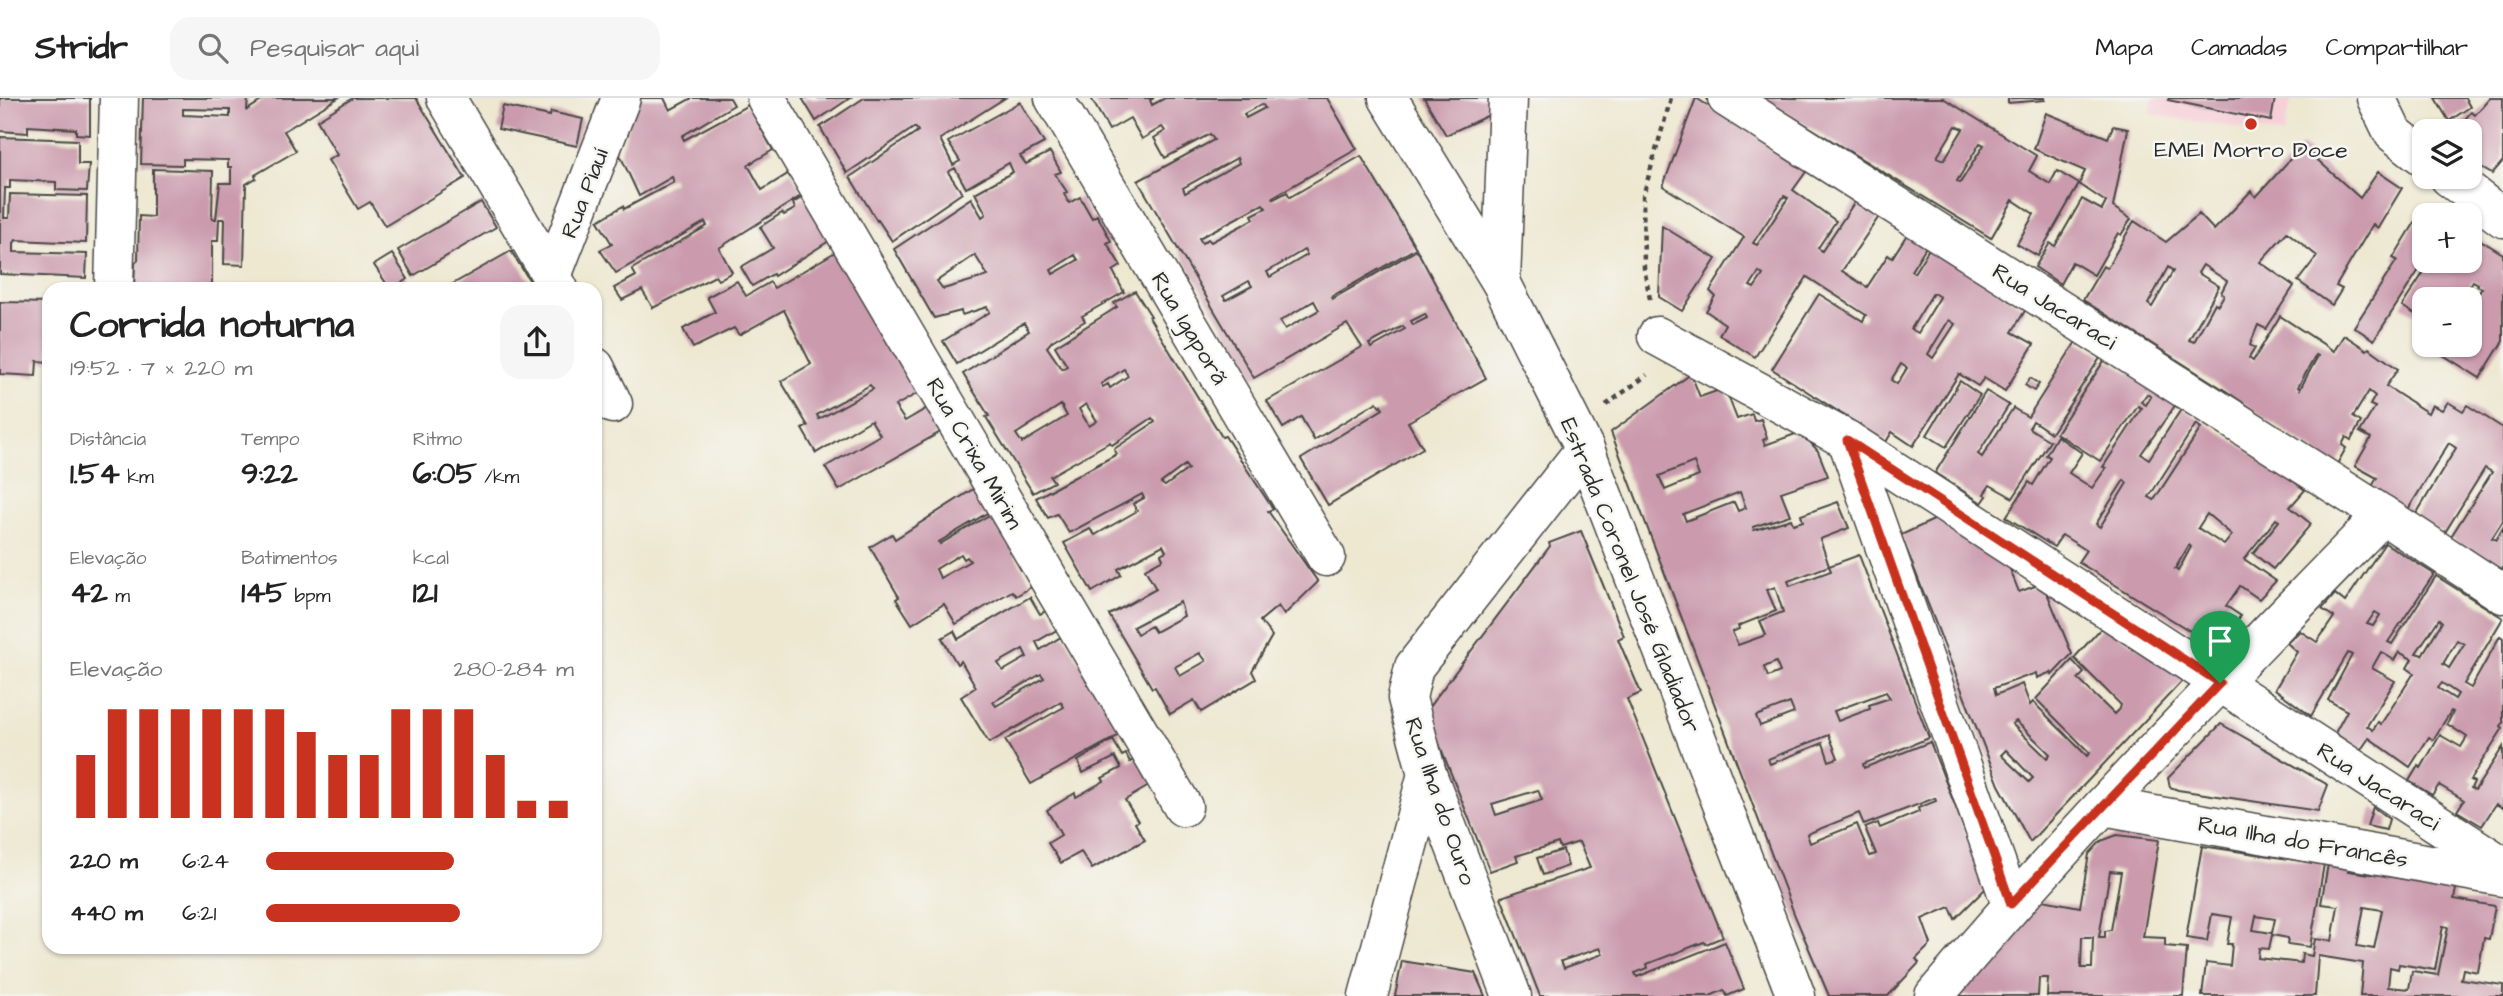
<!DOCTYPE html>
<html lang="pt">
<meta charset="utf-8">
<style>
:root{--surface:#fff;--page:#f6f6f6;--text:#222;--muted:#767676;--line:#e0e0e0;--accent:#c8321e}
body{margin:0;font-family:"Architects Daughter",sans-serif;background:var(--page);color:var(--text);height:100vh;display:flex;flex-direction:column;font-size:26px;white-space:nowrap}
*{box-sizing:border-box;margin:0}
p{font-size:23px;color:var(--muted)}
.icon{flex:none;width:38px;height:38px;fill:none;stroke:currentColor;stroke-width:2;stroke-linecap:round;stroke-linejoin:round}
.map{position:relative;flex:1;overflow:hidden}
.details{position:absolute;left:42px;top:184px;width:560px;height:672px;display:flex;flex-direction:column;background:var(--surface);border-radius:21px;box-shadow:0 2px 5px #0004}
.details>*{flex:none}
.controls{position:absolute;left:2412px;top:21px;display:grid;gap:14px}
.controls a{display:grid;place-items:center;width:70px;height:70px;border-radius:14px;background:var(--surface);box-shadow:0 2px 5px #0004;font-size:35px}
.pin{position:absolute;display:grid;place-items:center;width:60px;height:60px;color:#fff;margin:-72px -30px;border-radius:50% 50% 50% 0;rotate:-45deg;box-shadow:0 0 7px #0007}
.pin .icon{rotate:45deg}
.round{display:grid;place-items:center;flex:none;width:74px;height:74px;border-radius:21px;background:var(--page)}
.head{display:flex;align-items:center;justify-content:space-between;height:119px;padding:0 28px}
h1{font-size:38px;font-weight:700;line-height:52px}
.stats{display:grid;grid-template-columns:repeat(3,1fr);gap:10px;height:119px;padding:7px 28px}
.stats div{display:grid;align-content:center}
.stats b{font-size:30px;font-weight:700}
.stats small{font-size:19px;font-weight:400}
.stats p{font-size:19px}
.chart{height:196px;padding:14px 28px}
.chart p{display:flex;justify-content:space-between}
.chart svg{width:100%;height:126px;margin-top:7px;stroke:var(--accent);stroke-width:6}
ul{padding:0 28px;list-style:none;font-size:23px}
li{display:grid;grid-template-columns:112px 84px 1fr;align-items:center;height:52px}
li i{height:18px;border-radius:9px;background:var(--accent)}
header{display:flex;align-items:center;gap:42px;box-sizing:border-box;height:98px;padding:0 35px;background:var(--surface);border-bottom:2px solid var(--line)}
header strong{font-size:33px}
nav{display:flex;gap:38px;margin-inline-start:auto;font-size:24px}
.search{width:490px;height:63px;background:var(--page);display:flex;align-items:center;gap:18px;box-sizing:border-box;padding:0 24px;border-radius:21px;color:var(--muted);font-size:26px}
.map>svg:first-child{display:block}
</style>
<header>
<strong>Stridr</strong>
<div class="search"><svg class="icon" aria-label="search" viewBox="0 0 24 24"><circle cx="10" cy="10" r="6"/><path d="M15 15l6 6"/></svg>Pesquisar aqui</div>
<nav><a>Mapa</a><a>Camadas</a><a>Compartilhar</a></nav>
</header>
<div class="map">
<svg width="2503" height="898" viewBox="0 0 2503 898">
<rect width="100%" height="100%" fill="#f6f6f2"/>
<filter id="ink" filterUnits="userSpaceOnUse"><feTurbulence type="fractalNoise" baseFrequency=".0143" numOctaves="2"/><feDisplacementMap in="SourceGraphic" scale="14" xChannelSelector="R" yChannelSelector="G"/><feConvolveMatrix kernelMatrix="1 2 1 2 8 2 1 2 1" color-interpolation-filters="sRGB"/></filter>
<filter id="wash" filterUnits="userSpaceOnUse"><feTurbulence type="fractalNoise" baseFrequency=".00686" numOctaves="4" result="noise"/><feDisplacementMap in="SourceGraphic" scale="28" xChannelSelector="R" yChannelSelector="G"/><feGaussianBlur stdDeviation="1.57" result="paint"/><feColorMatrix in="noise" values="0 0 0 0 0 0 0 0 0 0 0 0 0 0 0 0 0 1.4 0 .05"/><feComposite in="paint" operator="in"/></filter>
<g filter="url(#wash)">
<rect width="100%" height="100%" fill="#eee8d1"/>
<!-- built -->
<polygon fill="#f6cfd8" points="2153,0 2292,0 2283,37 2150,16"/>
<g id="blocks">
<!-- building -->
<g fill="#cb9bad" fill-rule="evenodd">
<polygon points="0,0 90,0 90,37 76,36 76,31 28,28 28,35 0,33"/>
<path d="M143,0H248L247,12L266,0H338L284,33L296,53L255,77L256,80L246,86L244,167L224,166L225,121H219L218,143H212V191H134L135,165L138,162L139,118L153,119V71L213,73L212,121H216L220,85H231V69H228V62L183,61V67L141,66ZM183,11L230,12V19L183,17Z"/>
<polygon points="353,0 416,0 465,80 385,128 370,104 358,111 328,62 337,57 317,22"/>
<polygon points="636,0 664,0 670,12 692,0 730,0 734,7 682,38 684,42 748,7 773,52 748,67 762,92 791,74 804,96 719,150 732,174 718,182 715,178 653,210 642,192 622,202 614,190 636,178 632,171 707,128 705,124 616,175 600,152 612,146 598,123 623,108 624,111 674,84 672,79 639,98 620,57"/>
<polygon points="802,0 850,0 816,23"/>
<path d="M864,0H1005L940,41L953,67L960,63L948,44L1020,4L1044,45L1020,58L1026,66L1050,54L1061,74L1055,76L1067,94L1064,96L1069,105L1080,99L1092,120L1097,117L1111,143L1107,145L1121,168L1113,173L1124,194L1082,218L1085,223L1052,243L1047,249L1062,271L1067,268L1055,248L1117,209L1114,205L1135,193L1151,218L1149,219L1222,339L1225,338L1273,411L1268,413L1318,484L1284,517L1278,508L1260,523L1272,538L1252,573L1256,581L1201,614L1194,602L1170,616L1155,589L1152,590L1109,517L1156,491L1145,471L1163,461L1161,456L1166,453L1163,447L1118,471L1121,477L1092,494L1064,445L1090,431L1095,437L1137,413L1133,406L1144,400L1142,396L1069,435L1057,416L1048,420L1036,400L1117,356L1114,351L1155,324L1152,320L1112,347L1110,344L1050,378L1054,384L1033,395L986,319L989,318L963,276L1029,233L1024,225L957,266L943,243L990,214L987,209L962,217L961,213L934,220L894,151L971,100L982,119L986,116L975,95L1013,74L1009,65L966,90L955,70L948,74L962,95L892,143L878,122L877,123L850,79L918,33L915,29L847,75L820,29ZM975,157L988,178L943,191L937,183ZM1075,157L1078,162L1053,176L1051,172ZM1124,271L1128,278L1110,290L1108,286L1103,289L1101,286ZM1086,306L1097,323L1089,328L1079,311ZM1061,307L1067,318L1022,345L1016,336ZM1185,367L1188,371L1165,388L1161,385ZM1180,504L1184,518L1155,534L1151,528L1137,536L1133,529ZM1200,555L1206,563L1180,578L1175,569Z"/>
<path d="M1091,0H1154L1150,2L1152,7L1165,0H1327L1357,51L1273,99L1274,101L1287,94L1290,99L1361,58L1416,150L1331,199L1332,201L1417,152L1486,280L1408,324L1423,350L1328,407L1301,361L1383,311L1381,307L1380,309L1377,304L1314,342L1301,319L1283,330L1267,303L1362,249L1347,226L1254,280L1138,83L1214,42L1210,36L1165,60L1154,40L1165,33L1162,29L1142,41L1130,20L1109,32ZM1262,6L1265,10L1246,20L1244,16ZM1237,60L1239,65L1185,95L1183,90ZM1263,106L1266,110L1252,117L1254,121L1211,144L1208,141L1202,145L1199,140ZM1304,152L1307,157L1270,179L1267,174ZM1249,183L1252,188L1226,202L1223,198ZM1314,203L1319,212L1285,231L1280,223ZM1425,216L1427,220L1413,227L1411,223ZM1403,228L1405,231L1371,250L1369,246Z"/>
<polygon points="1424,0 1489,0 1489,17 1446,37"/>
<path d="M1696,0L1808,71L1793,92L1836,123L1818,150L1822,153L1856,102L1880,117L1842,173L1867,189L1888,157L1892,160L1908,135L1927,147L1911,173L1914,175L1930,149L2026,211L2012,234L2034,246L2005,293L1984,280L1978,288L1959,276L1913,348L1892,334L1886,344L1772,271L1819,196L1863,223L1866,217L1807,179L1755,259L1719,237L1725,226L1706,213L1715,198L1710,193L1744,139L1663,88ZM1784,98L1788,100L1757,147L1753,145ZM1759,174L1763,177L1754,190L1750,188ZM1933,195L1940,199L1918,235L1911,231ZM1949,222L1955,226L1933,260L1928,256ZM1901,266L1907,270L1897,286L1891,282Z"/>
<path d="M1762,0H1943L2037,58L2029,73L2050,86L2057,73L2079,86L2038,158L2017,146L2034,116L2013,102L1991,140ZM1956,28L1963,31L1944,62L1937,59ZM1980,45L1984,47L1960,85L1957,83Z"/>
<polygon points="2008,0 2045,0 2045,2 2008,5"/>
<polygon points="2169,0 2275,0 2271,23 2168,2"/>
<polygon points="2435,0 2465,0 2470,9 2449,23"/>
<polygon points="2490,0 2503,0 2503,63 2492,76 2469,63 2469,33 2455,33 2471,14 2475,17"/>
<polygon points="503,8 550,18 551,14 583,21 577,48 498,31"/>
<polygon points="2046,15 2108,40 2113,28 2128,31 2113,109 2131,121 2121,137 2118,135 2094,177 2072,164 2060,186 2035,169 2050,145 2055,148 2082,101 2102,112 2106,104 2079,86 2085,73 2034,51"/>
<polygon points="0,39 78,42 78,66 89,66 87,93 56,92 56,84 10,82 10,90 5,90 4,120 9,120 10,96 87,98 86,145 16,142 14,145 14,154 87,156 86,180 0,176"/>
<path d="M2302,48L2360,100L2378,74L2402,90L2378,130L2373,126L2336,188L2342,191L2332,207L2298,183L2317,158L2287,134L2260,164L2294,188L2266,231L2258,227L2250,247L2255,250L2249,260L2253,263L2280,218L2334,253L2344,237L2367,252L2369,250L2398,271L2386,288L2428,315L2432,307L2442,312L2448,304L2463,313L2467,307L2503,330V423L2492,440L2496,442L2503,430V473L2450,440L2492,374L2485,370L2444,436L2415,418L2456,350L2449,345L2407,413L2371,390L2377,380L2355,368L2371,340L2360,334L2375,309L2370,307L2375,298L2369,293L2353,319L2361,324L2351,342L2346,339L2342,347L2346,350L2336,368L2226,293L2083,202L2103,168L2107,170L2134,123L2166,144L2199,116L2214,132L2251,93L2256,99ZM2203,167L2227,183L2221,195L2224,197L2218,207L2215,205L2194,244L2189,242L2219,188L2198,175ZM2168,169L2173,173L2152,209L2148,206ZM2316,257L2318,258L2300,291L2298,289Z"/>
<polygon points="805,98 829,143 774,178 773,176 752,188 741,169 773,150 760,129 782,115 784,117 795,111 793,105"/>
<polygon points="481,104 496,129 413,178 398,152"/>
<polygon points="2425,108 2441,117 2424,117 2424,164 2374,242 2354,229 2397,162 2393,160"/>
<polygon points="1662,128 1716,161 1682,213 1659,199"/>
<polygon points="2469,135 2503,156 2503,243 2480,280 2440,255 2445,247 2469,247 2469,210 2482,190 2477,188 2478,186 2473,183 2462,201 2424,201 2424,222 2402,208 2431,163 2469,163"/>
<polygon points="511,153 533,188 527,191 444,191"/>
<path d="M837,153L920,294L895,308L905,323L929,309L942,333L839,392L825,369L880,337L871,322L816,355L802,331L808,328L781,283L811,266L784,212L739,237L734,230L693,250L683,231L715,214L707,199L737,183L746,198L770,184L774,190ZM870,287L873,291L819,321L817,317Z"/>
<polygon points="392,156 408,181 390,191 374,167"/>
<polygon points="0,204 49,205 49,264 37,263 36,278 0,276"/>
<polygon points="2077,242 2102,257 2051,335 2033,323 2029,330 2050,343 2013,400 1990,387 1984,396 1987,398 1982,405 1935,375 1986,293 2009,307 1978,356 1982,359 2013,310 2028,319"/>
<path d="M2106,260L2176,306L2141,356L2149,361L2182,310L2283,375L2305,392L2290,409L2311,426L2273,471L2253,455L2279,423L2276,421L2244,461L2276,483L2259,501L2240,488L2226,508L2241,518L2213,547L2078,464L2086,452L2062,437L2054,449L2006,419L2029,384L2033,387L2050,359L2046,357L2057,338L2082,355L2069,375L2092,390L2106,370L2103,369L2142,310L2138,308L2100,363L2056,335ZM2147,296L2151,299L2146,307L2141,304ZM2196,326L2201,330L2154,402L2151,400L2149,399ZM2124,382L2127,385L2100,429L2096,426ZM2207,416L2232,437L2224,447L2198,430ZM2189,447L2191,449L2178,473L2175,471Z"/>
<path d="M1691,276L1700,299L1725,290L1737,321L1752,316L1754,323L1761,321L1767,340L1763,342L1765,347L1801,334L1818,353L1828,378L1781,394L1790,417L1753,429L1754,432L1791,421L1793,426L1803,423L1801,417L1838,404L1849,430L1820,441L1829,468L1788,483L1790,488L1831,473L1829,468L1859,457L1929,640L1863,666L1864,670L1930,644L1987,789L1955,821L1950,809L1922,821L1931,846L1916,861L1919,865L1888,898H1829L1795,818L1611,334ZM1694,364L1699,378L1665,392L1659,378ZM1740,394L1746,410L1738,413L1734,404L1686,423L1683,416ZM1775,489L1783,514L1760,523L1766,537L1738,547L1732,534L1739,531L1738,528L1776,513L1767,492ZM1776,564L1780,574L1768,579L1764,569ZM1886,594L1890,600L1869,607L1870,611L1838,623L1834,613ZM1790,605L1794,615L1760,628L1756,618ZM1829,637L1838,660L1829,663L1823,645L1770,666L1768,661ZM1935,700L1936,703L1918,710L1919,714L1880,730L1878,725L1865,730L1876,756L1870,758L1857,726L1810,745L1807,736L1859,715L1864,727Z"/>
<polygon points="2030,280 2039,286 2034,293 2025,287"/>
<polygon points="1960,283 1980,297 1946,349 1927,337"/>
<path d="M975,390L989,414L939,444L940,446L991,416L1033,488L1016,498L1012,493L956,526L944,506L912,526L896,501L899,499L870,449L892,436L895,441ZM961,456L964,461L967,459L970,463L940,480L936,471Z"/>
<path d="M1936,421L2008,466L2019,494L2043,485L2072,556L2052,577L2051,574L2037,580L2036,575L1994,590L1996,597L2022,586L2030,607L2033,604L2087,658L2090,655L2036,601L2072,562L2084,575L2078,581L2114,616L2120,610L2121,607L2074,560L2104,527L2186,579L2030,744L1999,687L1901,437ZM2016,623L2050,656L2047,660L2012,626ZM2006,652L2033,680L2029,684L2001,657Z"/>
<path d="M1581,433L1624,538L1618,541L1641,595L1627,601L1723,839L1706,846L1704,844L1647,866L1648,870L1635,875L1637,879L1725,844L1744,891L1727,898L1724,892L1710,898H1540L1501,799L1590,770L1579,744L1560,750L1558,745L1516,758L1518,763L1490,773L1426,613L1550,448L1549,445ZM1538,692L1542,702L1496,717L1492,706ZM1600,850L1603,856L1564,870L1561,863Z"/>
<path d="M2385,445L2434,476L2388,544L2392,546L2436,478L2503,520L2464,586L2471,590L2500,538L2503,540V625L2501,628L2503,630L2470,682L2474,684L2471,690L2475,692L2503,649V710L2496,706L2482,728L2457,713L2464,702L2439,687L2432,697L2409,683L2418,668L2421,670L2440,637L2461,649L2467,639L2447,626L2453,614L2451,613L2433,642L2429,639L2410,669L2369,640L2360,653L2335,635L2347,613L2328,602L2352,557L2348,555L2311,618L2275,591L2297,554L2287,545L2300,533L2317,544L2334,519L2322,511L2335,496L2345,504ZM2375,514L2380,517L2373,528L2367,526ZM2439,521L2442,524L2422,557L2416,555ZM2457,542L2464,546L2449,570L2443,566ZM2381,554L2394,562L2399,554L2412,561L2407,570L2414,575L2381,626L2378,624L2373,632L2367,628L2395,583L2372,570ZM2442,585L2458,596L2455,601L2438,590Z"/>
<path d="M1030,499L1040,516L1050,511L1060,530L1036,544L1040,552L1064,537L1121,636L1031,686L1005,642L1064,609L1061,604L989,645L961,599L976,589L961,563L957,566L942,540L954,533L958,541ZM1023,551L1027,559L1003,573L998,565ZM1041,576L1044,580L996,608L993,604Z"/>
<polygon points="2221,626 2328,687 2318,713 2178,692 2170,689 2168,680"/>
<polygon points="1113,642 1122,658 1126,656 1130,664 1138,659 1154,685 1125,702 1138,723 1135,725 1145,742 1092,771 1081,754 1061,765 1048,745 1061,737 1047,712 1075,695 1076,699 1104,683 1102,680 1121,670 1115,659 1083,675 1078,663"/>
<polygon points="2373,709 2389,721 2386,732 2367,728"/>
<path d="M2117,737L2159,742L2143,839L2165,840V848L2187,850L2183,898H2047L2048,880H2039L2038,898H1951L2043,802L2080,809L2089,756L2101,743ZM2110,773L2121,774L2111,832L2105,833V839H2099ZM2082,839H2093L2092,870H2081Z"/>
<path d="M2202,748L2324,766L2310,849L2287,846L2288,840L2272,837L2269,851L2259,850L2258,860L2301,865L2302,856L2312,858L2315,841L2332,843L2338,808L2321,806L2328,766L2349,770L2348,773L2371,776V773L2457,786L2454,801L2495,808L2489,841L2484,840L2478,874L2463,871L2461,881L2503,887V898H2360L2363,865L2318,858L2315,898H2202L2206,865L2230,868L2232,846H2227L2232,819L2212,816L2207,843L2186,840ZM2364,809L2382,812L2374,851L2357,848ZM2256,818L2275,821L2272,835L2253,832ZM2443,828L2448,829L2438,877L2412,873L2409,891L2388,889L2390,869L2398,871L2399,866L2435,872Z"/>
<polygon points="1563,752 1568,768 1543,777 1537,760"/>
<polygon points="1402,863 1475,875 1485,898 1395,898"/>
</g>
</g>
</g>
<g filter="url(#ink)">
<use href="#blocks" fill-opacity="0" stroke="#484744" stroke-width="2"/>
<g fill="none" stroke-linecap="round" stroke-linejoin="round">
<!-- minor casing -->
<g stroke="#484744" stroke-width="41">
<g id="minor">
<polyline points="446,0 559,191"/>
<polyline points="766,0 1183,709"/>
<polyline points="1054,0 1326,459"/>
<polyline points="1388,0 1501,184 1585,351 1796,898"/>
<polyline points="1727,0 2383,417 2503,496"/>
<polyline points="2376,0 2393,35 2424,59"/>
<polyline points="2449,79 2503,120"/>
<polyline points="552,178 621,0"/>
<polyline points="1501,184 1508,0"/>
<polyline points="114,191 119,0"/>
<polyline points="1657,238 1847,342 2503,768"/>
<polyline points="595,269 613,306"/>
<polyline points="1847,342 2011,806"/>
<polyline points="2103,708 2503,779"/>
<polyline points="1368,898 1427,676"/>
<polyline points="1512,898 1427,676 1407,600 1414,569 1585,351"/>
<path d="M1934,898C2075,730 2230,574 2383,417"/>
</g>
</g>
<!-- path -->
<g stroke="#484744" stroke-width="4.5" stroke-dasharray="5 5" stroke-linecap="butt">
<polyline points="1650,201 1644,170 1643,98 1671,0"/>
<polyline points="1606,307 1647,277"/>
</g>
<!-- minor -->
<use href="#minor" stroke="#fff" stroke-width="38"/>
</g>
</g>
<g fill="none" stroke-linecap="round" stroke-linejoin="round" filter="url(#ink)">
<!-- route casing -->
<g stroke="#fff" stroke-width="14">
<polygon id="route" points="1847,342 2220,585 2011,806"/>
</g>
<!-- route -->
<use href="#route" stroke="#c8321e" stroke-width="9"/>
</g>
<!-- markers -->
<circle fill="#c8321e" stroke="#f6f6f2" stroke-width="2.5" cx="2251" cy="26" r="7"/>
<g text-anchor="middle" stroke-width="5" stroke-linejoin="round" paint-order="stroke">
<!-- poi labels -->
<g font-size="23" fill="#2b2b2b" stroke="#f6f6f2">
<text x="2251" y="59">EMEI Morro Doce</text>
</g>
<!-- street labels -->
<g font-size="23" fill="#2b2b2b" stroke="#f6f6f2">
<text transform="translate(584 95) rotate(-69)" y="8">Rua Piauí</text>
<text transform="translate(2055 208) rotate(32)" y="8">Rua Jacaraci</text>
<text transform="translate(1190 230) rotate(59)" y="8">Rua Igaporã</text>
<text transform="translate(975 355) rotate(60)" y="8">Rua Crixa Mirim</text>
<text transform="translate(1631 477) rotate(68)" y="8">Estrada Coronel José Gladiador</text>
<text transform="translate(2379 688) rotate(33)" y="8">Rua Jacaraci</text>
<text transform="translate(1441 703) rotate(71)" y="8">Rua Ilha do Ouro</text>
<text transform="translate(2303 743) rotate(10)" y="8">Rua Ilha do Francês</text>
</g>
</g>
</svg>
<div class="controls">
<a><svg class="icon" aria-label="layers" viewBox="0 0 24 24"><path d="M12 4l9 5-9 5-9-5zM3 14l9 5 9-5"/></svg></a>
<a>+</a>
<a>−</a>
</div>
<div class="pin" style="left:2220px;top:585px;background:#1e9e55"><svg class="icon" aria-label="arrive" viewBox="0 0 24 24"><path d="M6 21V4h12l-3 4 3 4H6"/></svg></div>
<section class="details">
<div class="head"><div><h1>Corrida noturna</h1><p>19:52 · 7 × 220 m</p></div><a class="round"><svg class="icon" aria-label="share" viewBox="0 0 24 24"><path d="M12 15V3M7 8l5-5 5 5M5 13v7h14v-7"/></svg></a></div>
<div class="stats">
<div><p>Distância</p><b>1.54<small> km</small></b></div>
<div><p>Tempo</p><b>9:22</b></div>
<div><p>Ritmo</p><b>6:05<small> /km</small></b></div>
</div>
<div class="stats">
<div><p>Elevação</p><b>42<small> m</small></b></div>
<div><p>Batimentos</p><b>145<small> bpm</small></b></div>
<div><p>kcal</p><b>121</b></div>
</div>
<div class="chart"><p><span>Elevação</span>280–284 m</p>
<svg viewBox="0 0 160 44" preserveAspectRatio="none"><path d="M5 44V22M15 44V6M25 44V6M35 44V6M45 44V6M55 44V6M65 44V6M75 44V14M85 44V22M95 44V22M105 44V6M115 44V6M125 44V6M135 44V22M145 44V38M155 44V38"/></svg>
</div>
<ul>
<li><b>220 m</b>6:24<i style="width:61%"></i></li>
<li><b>440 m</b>6:21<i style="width:63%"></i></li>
</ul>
</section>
</div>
